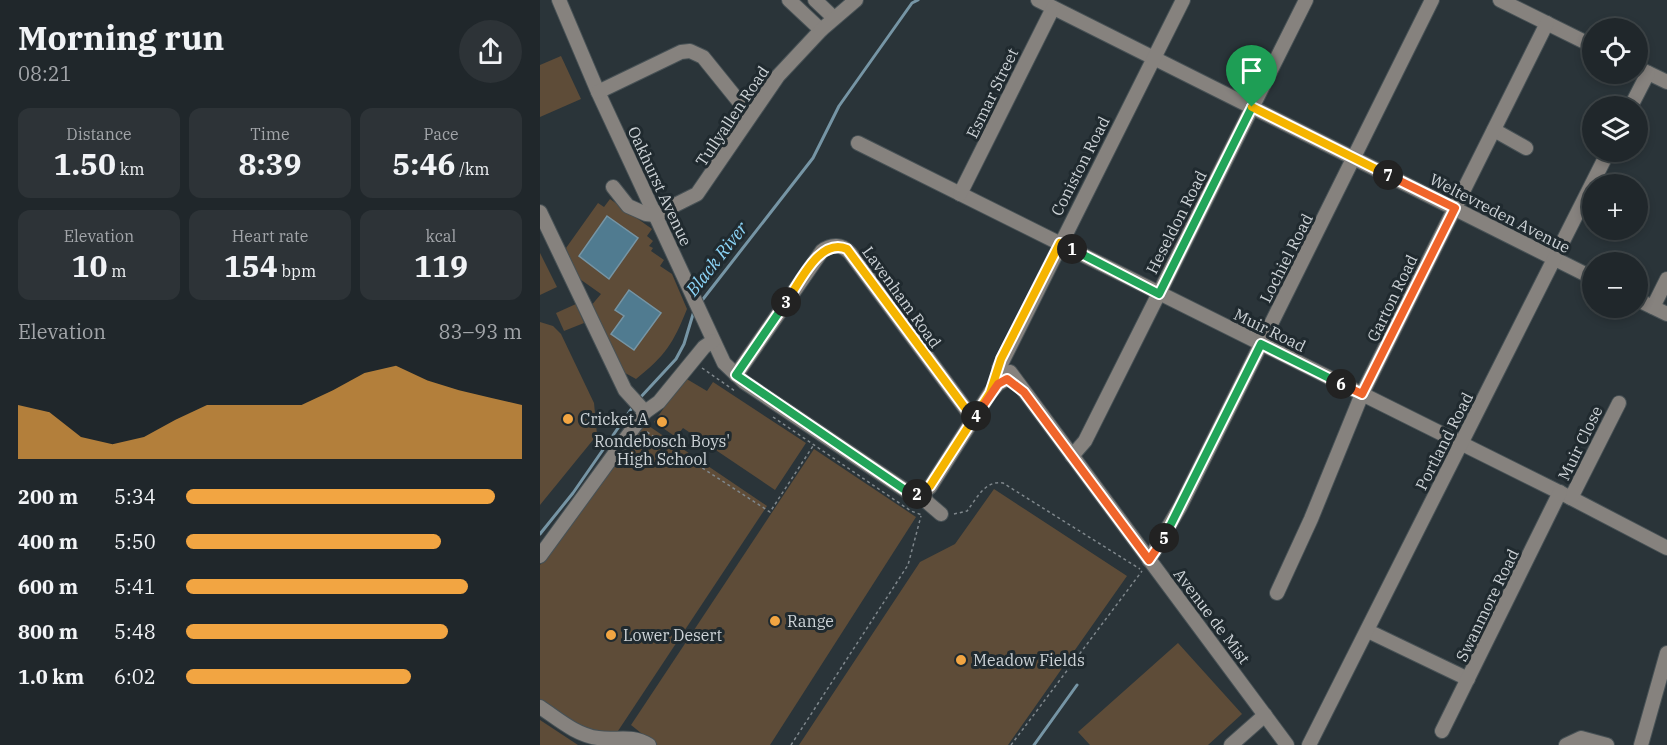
<!DOCTYPE html>
<meta charset="utf-8">
<style>
:root{--surface:#20272b;--page:#2d3337;--text:#f1f3f6;--muted:#a2a5a9;--line:#3d4447;--accent:#f2a542}
body{margin:0;font-family:"IBM Plex Serif",serif;background:var(--page);color:var(--text);height:100vh;display:flex;flex-direction:column;font-size:22px;white-space:nowrap}
*{box-sizing:border-box;margin:0}
p{font-size:20px;color:var(--muted)}
.icon{flex:none;width:33px;height:33px;fill:none;stroke:currentColor;stroke-width:2;stroke-linecap:round;stroke-linejoin:round}
.map{position:relative;flex:1;overflow:hidden}
.details{display:flex;flex-direction:column;background:var(--surface);width:540px}
.details>*{flex:none}
.buttons{position:absolute;left:1042px;top:18px;display:grid;gap:12px}
.buttons a{display:grid;place-items:center;width:66px;height:66px;border-radius:50%;background:var(--surface);box-shadow:0 3px 9px #0003,0 0 0 2px var(--line);font-size:30px}
.pin{position:absolute;display:grid;place-items:center;width:51px;height:51px;color:#fff;margin:-62px -26px;border-radius:50% 50% 50% 0;rotate:-45deg;box-shadow:0 0 6px #0007}
.pin .icon{rotate:45deg}
.km{position:absolute;width:30px;height:30px;margin:-15px;border-radius:50%;background:#222;color:#fff;font-size:16px;line-height:30px;text-align:center}
.round{display:grid;place-items:center;flex:none;width:63px;height:63px;border-radius:32px;background:var(--page)}
.summary{display:flex;align-items:center;justify-content:space-between;height:102px;padding:0 18px}
h1{font-size:33px;font-weight:800;line-height:45px}
.stats{display:grid;grid-template-columns:repeat(3,1fr);gap:9px;height:102px;padding:6px 18px}
.stats div{display:grid;align-content:center;border-radius:12px;background:var(--page);text-align:center}
.stats b{font-size:30px;font-weight:800}
.stats small{font-size:16px;font-weight:400}
.stats p{font-size:16px}
.chart{height:168px;padding:12px 18px}
.chart p{display:flex;justify-content:space-between}
.chart svg{width:100%;height:108px;margin-top:6px;fill:var(--accent);opacity:.7}
ul{padding:0 18px;list-style:none;font-size:20px}
li{display:grid;grid-template-columns:96px 72px 1fr;align-items:center;height:45px}
li i{height:15px;border-radius:8px;background:var(--accent)}
main{display:flex;flex:1;min-height:0}
.map>svg:first-child{display:block}
</style>
<main>
<section class="details">
<div class="summary"><div><h1>Morning run</h1><p>08:21</p></div><a class="round"><svg class="icon" aria-label="share" viewBox="0 0 24 24"><path d="M12 15V3M7 8l5-5 5 5M5 13v7h14v-7"/></svg></a></div>
<div class="stats">
<div><p>Distance</p><b>1.50<small> km</small></b></div>
<div><p>Time</p><b>8:39</b></div>
<div><p>Pace</p><b>5:46<small> /km</small></b></div>
</div>
<div class="stats">
<div><p>Elevation</p><b>10<small> m</small></b></div>
<div><p>Heart rate</p><b>154<small> bpm</small></b></div>
<div><p>kcal</p><b>119</b></div>
</div>
<div class="chart"><p><span>Elevation</span>83–93 m</p>
<svg viewBox="0 0 160 44" preserveAspectRatio="none"><path d="M0 44V22L10 25L20 35L30 38L40 35L50 28L60 22L70 22L80 22L90 22L100 16L110 9L120 6L130 12L140 16L150 19L160 22V44z"/></svg>
</div>
<ul>
<li><b>200 m</b>5:34<i style="width:92%"></i></li>
<li><b>400 m</b>5:50<i style="width:76%"></i></li>
<li><b>600 m</b>5:41<i style="width:84%"></i></li>
<li><b>800 m</b>5:48<i style="width:78%"></i></li>
<li><b>1.0 km</b>6:02<i style="width:67%"></i></li>
</ul>
</section>
<div class="map">
<svg width="1127" height="745" viewBox="0 0 1127 745">
<rect width="100%" height="100%" fill="#2a3439"/>
<!-- green -->
<g fill="#5e4c38">
<polygon points="21,56 41,99 0,117 0,65"/>
<path d="M70,199L112,229L107,236L113,241L109,246L113,248L111,251L124,260L120,266L132,274L147,309C133,344 125,356 96,379L78,369L50,307L61,294L37,277L26,248L58,203L64,207Z"/>
<polygon points="0,253 17,287 0,295"/>
<polygon points="36,304 44,323 24,331 16,313"/>
<polygon points="0,322 13,326 21,334 54,403 57,435 0,505"/>
<polygon points="145,378 167,391 173,382 266,443 235,490 143,428 136,437 114,422"/>
<polygon points="103,422 227,506 76,734 58,735 0,705 0,565"/>
<polygon points="274,449 376,517 230,745 116,745 91,725"/>
<polygon points="454,489 587,576 468,745 259,745 380,562 415,544"/>
<polygon points="638,643 702,714 668,745 550,745 538,732"/>
<polygon points="0,720 38,745 0,745"/>
</g>
<!-- water -->
<g fill="#507b90" stroke="#7695a5" stroke-width="1.5">
<polygon points="67,216 98,238 69,279 39,256"/>
<polygon points="89,290 121,313 94,350 71,334 84,316 75,310"/>
</g>
<g fill="none" stroke-linecap="round" stroke-linejoin="round">
<!-- stream -->
<g stroke="#7695a5" stroke-width="3">
<polyline points="160,303 273,158 299,106 372,3 378,0"/>
<polyline points="98,400 136,359 144,344 154,311"/>
<polyline points="0,534 33,493 94,405"/>
<polyline points="494,745 537,685"/>
</g>
<!-- minor casing -->
<g stroke="#475155" stroke-width="16">
<g id="minor">
<polyline points="19,0 58,92 184,363 204,382 368,492 382,493"/>
<polyline points="249,0 281,30"/>
<polyline points="275,0 294,18"/>
<polyline points="498,0 1053,278"/>
<polyline points="960,0 1053,46"/>
<polyline points="1098,68 1127,82"/>
<polyline points="58,92 141,52 150,51 163,57 209,114"/>
<polyline points="1091,106 1108,73"/>
<polyline points="954,130 986,148"/>
<polyline points="318,143 1031,498 1127,548"/>
<polyline points="73,187 88,206 106,214 115,215 157,194 238,76 281,30 316,0"/>
<polyline points="420,194 513,8"/>
<polyline points="0,212 85,390 105,412"/>
<polyline points="1098,300 1127,314"/>
<polyline points="1113,307 1127,279"/>
<polyline points="459,368 643,0"/>
<polyline points="470,372 747,745"/>
<path d="M196,375L282,251C291,244 302,244 310,253L434,420"/>
<polyline points="532,456 545,441 766,0"/>
<polyline points="382,493 390,487 450,393 458,384 467,379"/>
<polyline points="382,493 387,502 401,514"/>
<polyline points="1031,498 1079,403"/>
<polyline points="0,556 105,412 119,402 164,347 173,341"/>
<polyline points="609,560 640,507 892,0"/>
<polyline points="737,593 771,519 822,394 1007,23"/>
<polyline points="828,631 928,679"/>
<path d="M0,707C18,719 36,735 58,738C77,741 91,734 109,745"/>
<polyline points="902,731 1020,492"/>
<polyline points="691,745 725,715"/>
<polyline points="769,745 1068,152"/>
<polyline points="1026,745 1041,738 1067,745"/>
<polyline points="1101,745 1127,653"/>
</g>
</g>
<!-- path -->
<g stroke="#7f878c" stroke-width="1.5" stroke-dasharray="3 3" stroke-linecap="butt">
<polyline points="162,368 195,391"/>
<polyline points="233,417 371,511 382,515"/>
<polyline points="107,432 230,512 273,446"/>
<path d="M414,514L427,511C437,498 445,480 463,483L600,569"/>
<polyline points="251,745 368,565 381,516"/>
<polyline points="471,745 602,571"/>
</g>
<!-- minor -->
<use href="#minor" stroke="#86827e" stroke-width="14"/>
</g>
<g fill="none" stroke-linecap="round" stroke-linejoin="round">
<!-- split-1 casing -->
<g stroke="#fff" stroke-width="12">
<polyline id="split-1" points="532,249 619,294 712,107"/>
</g>
<!-- split-2 casing -->
<g stroke="#fff" stroke-width="12">
<polyline id="split-2" points="377,494 390,486 450,393 461,359 520,243 532,249"/>
</g>
<!-- split-3 casing -->
<g stroke="#fff" stroke-width="12">
<polyline id="split-3" points="246,302 196,375 368,492 377,494"/>
</g>
<!-- split-4 casing -->
<g stroke="#fff" stroke-width="12">
<path id="split-4" d="M246,302C260,283 279,237 307,249L434,420L436,416"/>
</g>
<!-- split-5 casing -->
<g stroke="#fff" stroke-width="12">
<polyline id="split-5" points="436,416 458,384 467,379 484,392 609,560 624,538"/>
</g>
<!-- split-6 casing -->
<g stroke="#fff" stroke-width="12">
<polyline id="split-6" points="624,538 721,344 801,384"/>
</g>
<!-- split-7 casing -->
<g stroke="#fff" stroke-width="12">
<polyline id="split-7" points="801,384 822,394 915,208 848,175"/>
</g>
<!-- split-8 casing -->
<g stroke="#fff" stroke-width="12">
<polyline id="split-8" points="712,107 848,175"/>
</g>
<!-- split-1 -->
<use href="#split-1" stroke="#22a559" stroke-width="8"/>
<!-- split-2 -->
<use href="#split-2" stroke="#f5b400" stroke-width="8"/>
<!-- split-3 -->
<use href="#split-3" stroke="#22a559" stroke-width="8"/>
<!-- split-4 -->
<use href="#split-4" stroke="#f5b400" stroke-width="8"/>
<!-- split-5 -->
<use href="#split-5" stroke="#f0652b" stroke-width="8"/>
<!-- split-6 -->
<use href="#split-6" stroke="#22a559" stroke-width="8"/>
<!-- split-7 -->
<use href="#split-7" stroke="#f0652b" stroke-width="8"/>
<!-- split-8 -->
<use href="#split-8" stroke="#f5b400" stroke-width="8"/>
</g>
<!-- markers -->
<g fill="#f2a542" stroke="#202a2f" stroke-width="2">
<circle cx="28" cy="419" r="6"/>
<circle cx="122" cy="422" r="6"/>
<circle cx="235" cy="621" r="6"/>
<circle cx="71" cy="635" r="6"/>
<circle cx="421" cy="660" r="6"/>
</g>
<g text-anchor="middle" stroke-width="6" stroke-linejoin="round" paint-order="stroke">
<!-- street labels -->
<g font-size="16" fill="#cdd3d7" stroke="#202a2f">
<text transform="translate(452 93) rotate(-64)" y="6">Esmar Street</text>
<text transform="translate(192 116) rotate(-56)" y="6">Tullyallen Road</text>
<text transform="translate(540 166) rotate(-63)" y="6">Coniston Road</text>
<text transform="translate(120 186) rotate(65)" y="6">Oakhurst Avenue</text>
<text transform="translate(960 213) rotate(27)" y="6">Weltevreden Avenue</text>
<text transform="translate(636 222) rotate(-63)" y="6">Heseldon Road</text>
<text transform="translate(746 258) rotate(-63)" y="6">Lochiel Road</text>
<text transform="translate(362 297) rotate(54)" y="6">Lavenham Road</text>
<text transform="translate(852 298) rotate(-64)" y="6">Garton Road</text>
<text transform="translate(730 330) rotate(26)" y="6">Muir Road</text>
<text transform="translate(904 441) rotate(-63)" y="6">Portland Road</text>
<text transform="translate(1040 443) rotate(-64)" y="6">Muir Close</text>
<text transform="translate(947 605) rotate(-64)" y="6">Swanmore Road</text>
<text transform="translate(672 616) rotate(53)" y="6">Avenue de Mist</text>
</g>
<!-- poi labels -->
<g font-size="16" fill="#cdd3d7" stroke="#202a2f" text-anchor="start">
<text x="40" y="425">Cricket A</text>
<text x="122" y="447" text-anchor="middle">Rondebosch Boys'<tspan x="122" dy="18">High School</tspan></text>
<text x="247" y="627">Range</text>
<text x="83" y="641">Lower Desert</text>
<text x="433" y="666">Meadow Fields</text>
</g>
<!-- water labels -->
<g font-size="18" font-style="italic" fill="#8cd5f8" stroke="#202a2f">
<text transform="translate(177 259) rotate(-52)" y="6">Black River</text>
</g>
</g>
</svg>
<div class="buttons">
<a><svg class="icon" aria-label="locate" viewBox="0 0 24 24"><circle cx="12" cy="12" r="6"/><path d="M12 2v4M12 18v4M2 12h4M18 12h4"/></svg></a>
<a><svg class="icon" aria-label="layers" viewBox="0 0 24 24"><path d="M12 4l9 5-9 5-9-5zM3 14l9 5 9-5"/></svg></a>
<a>+</a>
<a>−</a>
</div>
<div class="pin" style="left:712px;top:107px;background:#1e9e55"><svg class="icon" aria-label="arrive" viewBox="0 0 24 24"><path d="M6 21V4h12l-3 4 3 4H6"/></svg></div>
<b class="km" style="left:532px;top:249px">1</b>
<b class="km" style="left:377px;top:494px">2</b>
<b class="km" style="left:246px;top:302px">3</b>
<b class="km" style="left:436px;top:416px">4</b>
<b class="km" style="left:624px;top:538px">5</b>
<b class="km" style="left:801px;top:384px">6</b>
<b class="km" style="left:848px;top:175px">7</b>
</div>
</main>
